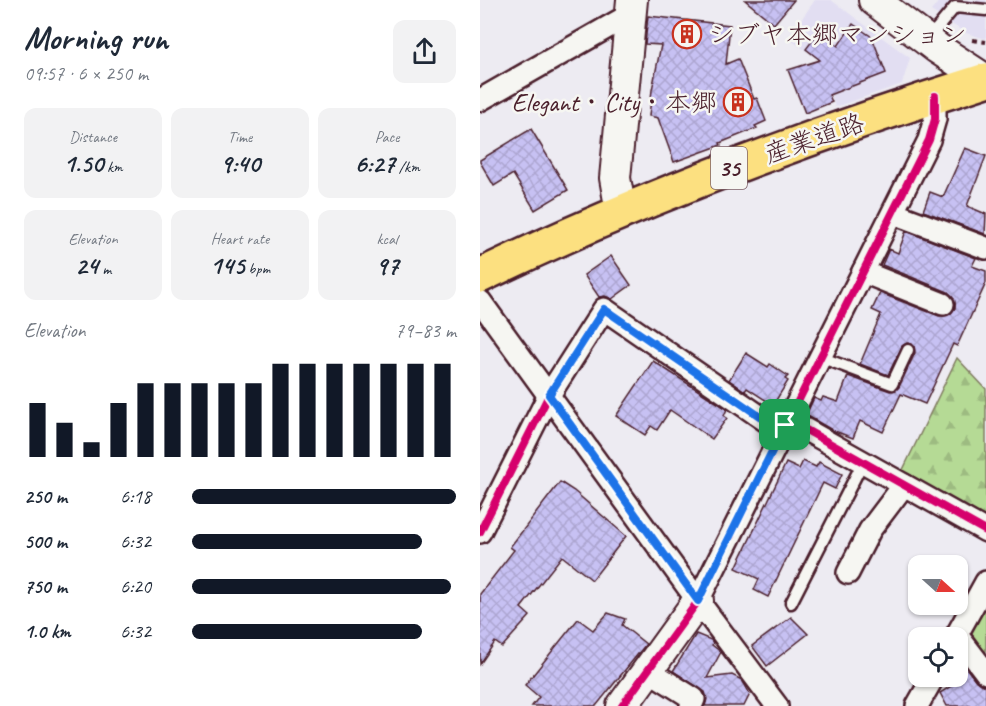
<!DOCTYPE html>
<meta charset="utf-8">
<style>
:root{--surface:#fff;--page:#f2f2f3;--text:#1f2937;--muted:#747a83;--accent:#111827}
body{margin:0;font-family:Caveat,"Klee One",sans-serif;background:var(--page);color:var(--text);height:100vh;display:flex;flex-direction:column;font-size:22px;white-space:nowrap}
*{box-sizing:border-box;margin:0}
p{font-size:20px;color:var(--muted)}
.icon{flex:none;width:33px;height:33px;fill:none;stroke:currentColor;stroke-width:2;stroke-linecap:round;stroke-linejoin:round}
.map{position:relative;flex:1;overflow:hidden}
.sheet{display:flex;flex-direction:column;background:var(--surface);width:480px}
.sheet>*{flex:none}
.needle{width:39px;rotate:111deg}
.fabs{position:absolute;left:428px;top:555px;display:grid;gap:12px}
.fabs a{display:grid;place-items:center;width:60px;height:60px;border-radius:12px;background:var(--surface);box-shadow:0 2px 4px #0004;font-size:30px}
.pin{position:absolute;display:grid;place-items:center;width:51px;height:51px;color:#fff;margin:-26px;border-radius:12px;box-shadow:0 3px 9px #0006}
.round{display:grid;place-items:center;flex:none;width:63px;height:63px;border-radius:12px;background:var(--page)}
.overview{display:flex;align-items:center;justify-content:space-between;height:102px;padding:0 24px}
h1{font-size:33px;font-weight:700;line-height:45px}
.stats{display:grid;grid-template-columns:repeat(3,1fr);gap:9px;height:102px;padding:6px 24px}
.stats div{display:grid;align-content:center;border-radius:12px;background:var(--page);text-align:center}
.stats b{font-size:26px;font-weight:700}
.stats small{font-size:16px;font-weight:400}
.stats p{font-size:16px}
.chart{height:168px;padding:12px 24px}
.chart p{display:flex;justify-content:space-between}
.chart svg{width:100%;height:108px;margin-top:6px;stroke:var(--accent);stroke-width:6}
ul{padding:0 24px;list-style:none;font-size:20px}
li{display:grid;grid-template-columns:96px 72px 1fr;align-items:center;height:45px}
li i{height:15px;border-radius:8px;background:var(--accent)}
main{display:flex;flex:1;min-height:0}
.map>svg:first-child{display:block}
</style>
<main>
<section class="sheet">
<div class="overview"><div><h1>Morning run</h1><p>09:57 · 6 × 250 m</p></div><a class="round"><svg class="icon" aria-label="share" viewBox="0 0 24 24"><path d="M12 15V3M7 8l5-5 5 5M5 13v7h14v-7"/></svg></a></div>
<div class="stats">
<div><p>Distance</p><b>1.50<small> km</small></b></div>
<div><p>Time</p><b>9:40</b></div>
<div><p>Pace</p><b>6:27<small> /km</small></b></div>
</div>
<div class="stats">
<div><p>Elevation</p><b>24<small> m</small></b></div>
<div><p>Heart rate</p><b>145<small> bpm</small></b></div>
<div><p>kcal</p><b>97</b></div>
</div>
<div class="chart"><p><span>Elevation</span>79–83 m</p>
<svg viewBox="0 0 160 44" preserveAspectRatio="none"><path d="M5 44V22M15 44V30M25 44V38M35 44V22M45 44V14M55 44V14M65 44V14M75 44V14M85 44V14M95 44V6M105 44V6M115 44V6M125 44V6M135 44V6M145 44V6M155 44V6"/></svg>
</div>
<ul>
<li><b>250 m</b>6:18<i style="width:100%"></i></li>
<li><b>500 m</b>6:32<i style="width:87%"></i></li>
<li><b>750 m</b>6:20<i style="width:98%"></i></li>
<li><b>1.0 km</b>6:32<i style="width:87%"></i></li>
</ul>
</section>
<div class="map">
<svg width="506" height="706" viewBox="0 0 506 706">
<defs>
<pattern id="forest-firs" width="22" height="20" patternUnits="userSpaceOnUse" patternTransform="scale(1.5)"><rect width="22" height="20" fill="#b5da95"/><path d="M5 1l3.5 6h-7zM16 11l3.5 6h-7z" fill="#9dbb81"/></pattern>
<pattern id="park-tufts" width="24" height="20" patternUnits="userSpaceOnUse" patternTransform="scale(1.5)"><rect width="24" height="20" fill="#b5da95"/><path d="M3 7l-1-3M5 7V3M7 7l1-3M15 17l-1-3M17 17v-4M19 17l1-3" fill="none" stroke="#9dbb81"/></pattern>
<pattern id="building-cross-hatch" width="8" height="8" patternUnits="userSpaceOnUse" patternTransform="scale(1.5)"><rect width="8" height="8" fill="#c7c1f3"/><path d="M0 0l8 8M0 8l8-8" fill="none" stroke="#aca5d0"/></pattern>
</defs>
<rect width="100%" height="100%" fill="#edebf2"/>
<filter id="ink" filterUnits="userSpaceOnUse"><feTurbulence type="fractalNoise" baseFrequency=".0167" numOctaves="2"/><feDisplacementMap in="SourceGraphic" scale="12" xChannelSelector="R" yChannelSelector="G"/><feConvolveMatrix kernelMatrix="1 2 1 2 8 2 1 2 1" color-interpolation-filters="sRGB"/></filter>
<g filter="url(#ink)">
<!-- built -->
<g fill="#e2def2">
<polygon points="335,0 351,0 430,58 422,84 355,107 341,61 308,38"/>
<polygon points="460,0 506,0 506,39 486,33 451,11"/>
</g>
<!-- forest -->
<polygon fill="url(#forest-firs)" stroke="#807c60" stroke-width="1.5" points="477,358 506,389 506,529 419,478"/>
<!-- park -->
<polygon fill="url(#park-tufts)" stroke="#807c60" stroke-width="1.5" points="506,603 506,654 490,633"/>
<!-- building -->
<g fill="url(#building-cross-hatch)" stroke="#4a1f2b" stroke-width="1.5">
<polygon points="265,0 314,0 294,24"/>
<polygon points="168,16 250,25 246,64 258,59 274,99 277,98 286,121 275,126 277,128 240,143 241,145 194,162 178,118 169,116 172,90 181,45 165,44"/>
<polygon points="373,24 392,37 406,73 349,95 352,102 325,113 308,70 340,60 326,49 339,32 358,46"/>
<polygon points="51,129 88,190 55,210 33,174 14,186 0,162 0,160"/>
<polygon points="485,148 506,156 487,206 506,214 505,234 443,211 450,192 463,197"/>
<polygon points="426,231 496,258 492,266 506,271 506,283 477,346 473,344 445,404 421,394 403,432 380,421 373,438 352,430 326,415 334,398 341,401 343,397 358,402 368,376 410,391 416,390 419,387 435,353 434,346 432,344 427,343 422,346 408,375 380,364 401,314 392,310 400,293 459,316 470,314 475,308 473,297 468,292 402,265 409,249 418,253"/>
<polygon points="131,256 151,285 132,299 125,296 119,297 104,275"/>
<polygon points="266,353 288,367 290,364 308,376 305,379 308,381 293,405 267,388 265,391 249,380"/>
<polygon points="173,361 247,409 244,416 247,418 232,439 190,410 177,430 171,426 165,435 136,416"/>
<polygon points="323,461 336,467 339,462 362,474 355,489 343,483 288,597 274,590 279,579 256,568 306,463 319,469"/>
<polygon points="80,482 94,491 146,536 112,580 82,556 41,608 50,616 22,647 15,642 0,664 0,594 34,550 30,547"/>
<polygon points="128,613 145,619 142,625 166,644 116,706 52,706 59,697 45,685 98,619 113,630"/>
<polygon points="311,617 328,634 287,666 272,646"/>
<polygon points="216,634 231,640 233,643 232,645 241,652 227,678 252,675 262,680 270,694 264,706 225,706 227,699 225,692 193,671"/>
<polygon points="477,656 496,681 506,686 506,706 467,706 460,693 479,681 477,678"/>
</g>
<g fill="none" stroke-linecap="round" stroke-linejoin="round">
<!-- lane casing -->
<g stroke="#4a1f2b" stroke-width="15">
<g id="lane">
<polyline points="449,38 475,7 506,10"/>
<polyline points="340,357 412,384 428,350"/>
<polyline points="311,603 383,462"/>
</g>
</g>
<!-- street casing -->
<g stroke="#4a1f2b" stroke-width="26">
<g id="street">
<polyline points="0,100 151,14"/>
<polyline points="413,213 506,248"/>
<polyline points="383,272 463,304"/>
<polyline points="0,301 218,601 297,706"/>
<polyline points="0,532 69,395 124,309 288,422 319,426 506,531"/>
<polyline points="368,573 390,530 424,485"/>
<polyline points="218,601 449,140 455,119 455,96"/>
<polyline points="477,635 506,673"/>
<polyline points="475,638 506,582"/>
<polyline points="168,670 214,699 211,706"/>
<polyline points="437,706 454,676"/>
</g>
</g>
<!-- secondary casing -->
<g stroke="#4a1f2b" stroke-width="34">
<g id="secondary">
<polyline points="394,0 457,48 506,80"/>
<polyline points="141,212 135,178 152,0"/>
<polyline points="142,706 218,601"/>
</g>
</g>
<!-- primary casing -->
<g stroke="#4a1f2b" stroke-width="38">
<path id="primary" d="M0,276C163,197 333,134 506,80"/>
</g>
<!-- path -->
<polyline stroke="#4a1f2b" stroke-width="4" stroke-dasharray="6 4.5" stroke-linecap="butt" points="492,40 506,42"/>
<!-- lane -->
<use href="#lane" stroke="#f6f6f2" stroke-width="10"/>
<!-- street -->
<use href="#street" stroke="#f6f6f2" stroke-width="21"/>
<!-- secondary -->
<use href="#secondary" stroke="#f6f6f2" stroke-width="30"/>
<!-- primary -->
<use href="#primary" stroke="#fce080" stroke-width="33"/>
<!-- cycleway casing -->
<g stroke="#f6f6f2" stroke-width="11">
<g id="cycleway">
<polyline points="0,532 69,395 124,309 288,422 319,426 506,531"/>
<polyline points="142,706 218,601 449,140 455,119 455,96"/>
</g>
</g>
<!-- cycleway -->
<use href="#cycleway" stroke="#d6006c" stroke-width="8"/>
</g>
</g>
<g fill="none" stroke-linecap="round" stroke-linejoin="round" filter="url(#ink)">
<!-- route casing -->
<g stroke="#fff" stroke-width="12">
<polygon id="route" points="124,309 288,422 305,425 218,601 69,395"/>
</g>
<!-- route -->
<use href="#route" stroke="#1a73e8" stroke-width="8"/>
</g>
<!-- icons -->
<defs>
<g id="building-ring" transform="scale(1.5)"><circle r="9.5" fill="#f6f6f2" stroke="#c8321e" stroke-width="1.5"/><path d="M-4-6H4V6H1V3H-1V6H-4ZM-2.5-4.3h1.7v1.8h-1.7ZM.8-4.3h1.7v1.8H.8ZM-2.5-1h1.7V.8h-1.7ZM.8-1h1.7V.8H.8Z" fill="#c8321e"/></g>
</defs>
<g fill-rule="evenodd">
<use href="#building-ring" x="207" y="34"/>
<use href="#building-ring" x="258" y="102"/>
</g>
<g text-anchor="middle" stroke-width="5" stroke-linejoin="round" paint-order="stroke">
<!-- shield labels -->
<rect fill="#f6f6f2" stroke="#7e6067" stroke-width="1.5" x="231" y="147" width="36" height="42" rx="4.5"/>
<g font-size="24" font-weight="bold" fill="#4a1f2b">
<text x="249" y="176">35</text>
</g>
<!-- poi labels -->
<g font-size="26" fill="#4a1f2b" stroke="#f6f6f2" text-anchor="start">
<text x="228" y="43">シブヤ本郷マンション</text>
<text x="237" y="111" text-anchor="end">Elegant・City・本郷</text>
</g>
<!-- street labels -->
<g font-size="26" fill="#4a1f2b" stroke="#f6f6f2">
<text transform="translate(334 138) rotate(-19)" y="9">産業道路</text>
</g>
</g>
</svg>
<div class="fabs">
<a><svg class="needle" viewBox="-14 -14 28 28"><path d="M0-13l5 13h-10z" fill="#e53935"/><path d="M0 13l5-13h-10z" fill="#747a83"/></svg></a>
<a><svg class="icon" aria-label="locate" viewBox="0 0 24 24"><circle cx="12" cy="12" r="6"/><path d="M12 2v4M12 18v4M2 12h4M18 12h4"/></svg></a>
</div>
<div class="pin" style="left:305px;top:425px;background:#1e9e55"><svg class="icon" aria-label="arrive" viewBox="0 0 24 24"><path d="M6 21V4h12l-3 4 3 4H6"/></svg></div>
</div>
</main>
